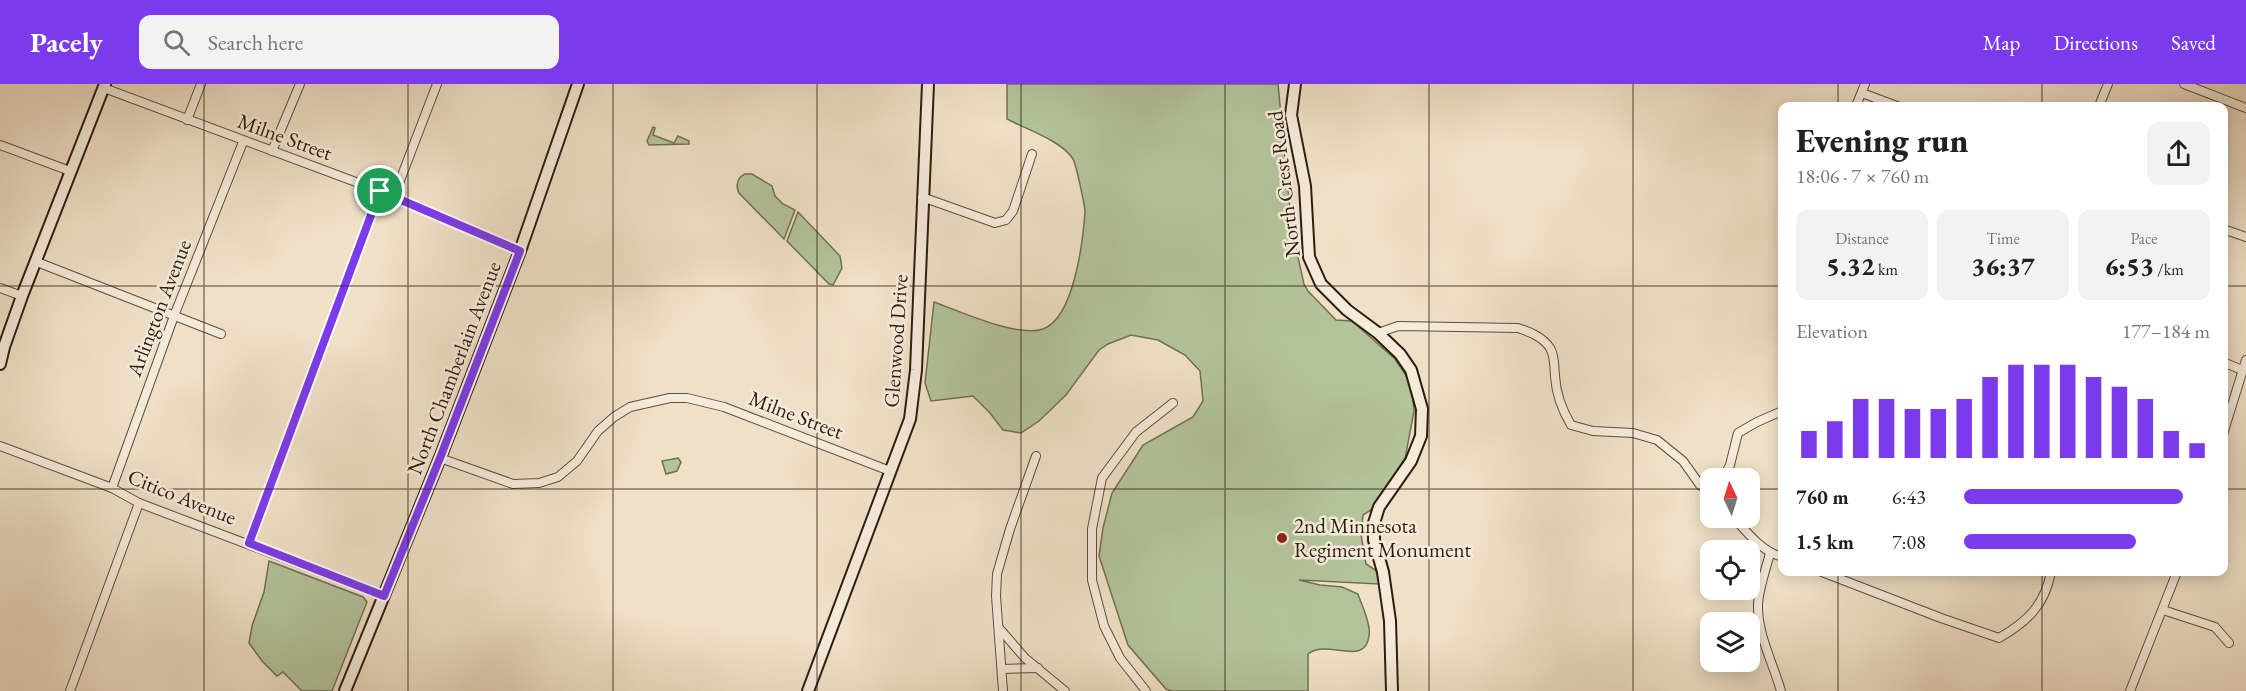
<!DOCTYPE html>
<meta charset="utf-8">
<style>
:root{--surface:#fff;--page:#f2f2f2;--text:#202124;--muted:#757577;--accent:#7c3aed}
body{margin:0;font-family:"EB Garamond",serif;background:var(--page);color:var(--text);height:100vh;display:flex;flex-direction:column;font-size:22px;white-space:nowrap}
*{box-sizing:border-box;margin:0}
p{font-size:20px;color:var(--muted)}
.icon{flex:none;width:33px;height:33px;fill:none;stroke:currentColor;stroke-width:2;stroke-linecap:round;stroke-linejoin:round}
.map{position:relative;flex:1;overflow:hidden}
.side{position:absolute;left:1778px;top:18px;width:450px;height:474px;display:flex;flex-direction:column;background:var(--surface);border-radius:12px;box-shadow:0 3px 15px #0003}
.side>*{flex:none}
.needle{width:39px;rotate:356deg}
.controls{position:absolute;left:1700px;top:384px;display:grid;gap:12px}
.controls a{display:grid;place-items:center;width:60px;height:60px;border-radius:12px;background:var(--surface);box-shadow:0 3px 15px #0003;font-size:30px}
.pin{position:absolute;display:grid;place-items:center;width:51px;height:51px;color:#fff;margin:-26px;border:3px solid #fff;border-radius:50%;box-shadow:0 2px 6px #0007}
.round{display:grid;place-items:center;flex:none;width:63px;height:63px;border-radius:12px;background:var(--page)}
.headline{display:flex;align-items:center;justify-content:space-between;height:102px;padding:0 18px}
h1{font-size:33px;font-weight:800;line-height:45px}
.figures{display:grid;grid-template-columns:repeat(3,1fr);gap:9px;height:102px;padding:6px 18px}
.figures div{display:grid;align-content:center;border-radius:12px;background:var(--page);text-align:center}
.figures b{font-size:26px;font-weight:800}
.figures small{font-size:16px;font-weight:400}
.figures p{font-size:16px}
.chart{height:168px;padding:12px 18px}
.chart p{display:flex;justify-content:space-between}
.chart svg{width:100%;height:108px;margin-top:6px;stroke:var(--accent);stroke-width:6}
ul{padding:0 18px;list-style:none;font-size:20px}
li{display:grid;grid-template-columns:96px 72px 1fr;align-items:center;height:45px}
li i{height:15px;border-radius:8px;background:var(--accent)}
header{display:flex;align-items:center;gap:36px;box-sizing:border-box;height:84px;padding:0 30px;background:var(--accent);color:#fff}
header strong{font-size:28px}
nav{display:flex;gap:33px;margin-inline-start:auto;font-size:21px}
.search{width:420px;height:54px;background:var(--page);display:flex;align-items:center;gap:15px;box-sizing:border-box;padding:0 21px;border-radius:12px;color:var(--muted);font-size:22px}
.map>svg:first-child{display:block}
</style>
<header>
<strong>Pacely</strong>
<div class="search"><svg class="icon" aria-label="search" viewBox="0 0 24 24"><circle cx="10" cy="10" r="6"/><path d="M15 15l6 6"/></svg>Search here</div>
<nav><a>Map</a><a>Directions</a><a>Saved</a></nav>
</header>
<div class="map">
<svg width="2246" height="607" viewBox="0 0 2246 607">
<rect width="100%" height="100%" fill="#f0e0c7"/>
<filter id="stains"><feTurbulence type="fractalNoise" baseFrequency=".00333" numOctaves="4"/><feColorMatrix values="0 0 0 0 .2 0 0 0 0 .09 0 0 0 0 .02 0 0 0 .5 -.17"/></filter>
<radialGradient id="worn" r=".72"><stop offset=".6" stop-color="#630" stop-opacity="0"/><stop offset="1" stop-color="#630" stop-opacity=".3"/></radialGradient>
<!-- green -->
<g fill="#b3c39a" stroke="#707054" stroke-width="1.5">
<path d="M1007,0H1278L1292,147L1304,200L1308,207L1336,236L1352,237L1395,275L1407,293L1412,307L1414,327L1405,375L1371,426L1363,431L1361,450L1366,480L1377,487L1379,500L1299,496L1320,501L1342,503L1358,510C1362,522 1371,540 1369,552C1365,584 1327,554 1308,570V607H1171L1166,605L1128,561L1099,472L1103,444L1112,409L1143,361L1193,333L1203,317L1200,287L1185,271L1158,256L1131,251L1108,260L1099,266L1066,311L1039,337L1021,349L1003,346L990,329L973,312L931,317L925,299L934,218C959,227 1018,254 1043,245C1074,234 1083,157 1085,128C1085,122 1076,80 1073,75C1062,57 1026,45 1007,35Z"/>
<polygon points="653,43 655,44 653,51 674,59 678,52 689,57 689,60 649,61 647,57"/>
<path d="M745,90H752L772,102L775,112L783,120L795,126L784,155L739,109C735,101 738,93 745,90Z"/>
<polygon points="798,128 840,172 842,184 833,201 829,200 787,157"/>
<polygon points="678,374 681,378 677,387 666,390 662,377"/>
<polygon points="269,477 363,513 367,518 332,607 302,607 283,588 277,592 262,577 249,559 252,542 264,508"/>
</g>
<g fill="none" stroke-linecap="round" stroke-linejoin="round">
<!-- street casing -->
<g stroke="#5e4e3d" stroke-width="10">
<g id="street">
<polyline points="2184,0 2246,24"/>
<polyline points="104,4 380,107 520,167"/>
<polyline points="1862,9 1897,22"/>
<polyline points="1856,22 1865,0"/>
<polyline points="2099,22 2108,0"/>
<polyline points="187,36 201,0"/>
<polyline points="0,61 70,87"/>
<polyline points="272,67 300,0"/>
<polyline points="922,113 995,139 1006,136 1013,127 1032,70"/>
<polyline points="2223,145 2246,153"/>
<polyline points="37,178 221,250"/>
<polyline points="0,204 22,212"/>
<path d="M1378,249L1398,242L1518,244C1530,248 1543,253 1550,264C1555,272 1554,282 1555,292C1556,309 1562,326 1571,341L1593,347L1633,349L1657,356L1683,377L1700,401L1710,408"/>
<polyline points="2223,278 2242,286"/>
<polyline points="2223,350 2246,276"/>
<polyline points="0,362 112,404 139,419 384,512"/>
<polyline points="440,374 513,400 539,399 558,393 577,377 598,347 614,333 630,323 670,314 687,314 724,323 890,387"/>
<polyline points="1723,394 1730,381 1738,349 1757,338 1782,327"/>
<polyline points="112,404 174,232 243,58"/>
<path d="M1734,434C1748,449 1761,467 1782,473"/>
<polyline points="249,459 380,107 399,99 437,0"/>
<path d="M1770,469C1766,485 1759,504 1758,520C1757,550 1773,579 1781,607"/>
<path d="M1822,488L1941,534L1999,554C2027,538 2045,521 2051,488"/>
<polyline points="2163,526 2215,543 2229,559"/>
<polyline points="999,544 1025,574 1065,607"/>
<polyline points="1002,585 1038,584"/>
<polyline points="70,607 139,419"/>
<polyline points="1003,607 996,512 997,490 1010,445 1036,372"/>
<polyline points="1146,607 1120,574 1104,542 1092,496 1092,445 1102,394 1136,348 1173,319"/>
<polyline points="2130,607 2177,488"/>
</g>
</g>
<!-- secondary casing -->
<g stroke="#2e1d0f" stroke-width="14">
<g id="secondary">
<polyline points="1295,0 1291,31 1305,102 1309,173 1321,200 1347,226 1378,249 1400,270 1411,286 1422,325 1421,352 1411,377 1379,423 1374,439 1374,456 1383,488 1390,537 1392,607"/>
<polyline points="0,280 4,263 22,212 105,0"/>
<polyline points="345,607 440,374 520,167 578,0"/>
<polyline points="808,607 910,335 916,286 928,0"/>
</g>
</g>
<!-- street -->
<use href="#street" stroke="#f5ebdb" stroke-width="8"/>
<!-- secondary -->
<use href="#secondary" stroke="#f5ebdb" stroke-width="10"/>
</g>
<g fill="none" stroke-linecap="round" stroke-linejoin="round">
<!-- route casing -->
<g stroke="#fff" stroke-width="12">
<polygon id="route" points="380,107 520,167 440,374 384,512 249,459"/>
</g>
<!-- route -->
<use href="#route" stroke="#7c3aed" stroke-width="8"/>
</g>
<!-- grid -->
<path fill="none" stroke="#2e1d0f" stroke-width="1.5" stroke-opacity="0.55" d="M204,0V607M408,0V607M613,0V607M817,0V607M1021,0V607M1225,0V607M1429,0V607M1633,0V607M1838,0V22M2042,0V22M0,202H1782M2223,202H2246M0,405H1710M1749,405H1782M2223,405H2246M1838,488V607M2042,488V607"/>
<!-- markers -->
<circle fill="#8f2418" stroke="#f5ebdb" stroke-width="2" cx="1282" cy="454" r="6"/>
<g text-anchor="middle" stroke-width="5" stroke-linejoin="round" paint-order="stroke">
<!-- street labels -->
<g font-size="21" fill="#2e1d0f" stroke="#f5ebdb">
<text transform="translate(285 53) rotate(20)" y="7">Milne Street</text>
<text transform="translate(1284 100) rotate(-97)" y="7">North Crest Road</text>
<text transform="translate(159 224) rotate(-69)" y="7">Arlington Avenue</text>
<text transform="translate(896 257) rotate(-86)" y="7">Glenwood Drive</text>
<text transform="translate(454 284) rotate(-69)" y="7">North Chamberlain Avenue</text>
<text transform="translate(796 331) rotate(21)" y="7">Milne Street</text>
<text transform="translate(182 413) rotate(22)" y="7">Citico Avenue</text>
</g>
<!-- poi labels -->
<g font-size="21" fill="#2e1d0f" stroke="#f5ebdb" text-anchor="start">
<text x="1294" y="449">2nd Minnesota<tspan x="1294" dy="24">Regiment Monument</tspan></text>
</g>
</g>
<rect width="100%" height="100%" filter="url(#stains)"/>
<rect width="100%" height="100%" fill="url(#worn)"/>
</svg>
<div class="controls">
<a><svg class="needle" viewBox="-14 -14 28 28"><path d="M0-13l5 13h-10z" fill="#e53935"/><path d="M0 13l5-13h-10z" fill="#757577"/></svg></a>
<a><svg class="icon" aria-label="locate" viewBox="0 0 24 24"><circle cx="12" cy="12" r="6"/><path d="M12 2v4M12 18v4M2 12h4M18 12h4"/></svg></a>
<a><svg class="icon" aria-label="layers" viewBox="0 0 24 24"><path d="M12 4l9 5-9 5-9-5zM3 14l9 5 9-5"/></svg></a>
</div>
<div class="pin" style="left:380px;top:107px;background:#1e9e55"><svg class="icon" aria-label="arrive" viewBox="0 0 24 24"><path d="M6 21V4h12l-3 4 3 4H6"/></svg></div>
<section class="side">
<div class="headline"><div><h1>Evening run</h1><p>18:06 · 7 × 760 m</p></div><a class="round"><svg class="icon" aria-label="share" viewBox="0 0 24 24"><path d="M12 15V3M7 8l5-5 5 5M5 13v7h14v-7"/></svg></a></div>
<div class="figures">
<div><p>Distance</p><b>5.32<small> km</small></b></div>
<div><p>Time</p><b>36:37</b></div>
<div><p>Pace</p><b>6:53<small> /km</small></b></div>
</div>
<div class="chart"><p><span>Elevation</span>177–184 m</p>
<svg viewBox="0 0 160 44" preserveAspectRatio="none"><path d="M5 44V33M15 44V29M25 44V20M35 44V20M45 44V24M55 44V24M65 44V20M75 44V11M85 44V6M95 44V6M105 44V6M115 44V11M125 44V15M135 44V20M145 44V33M155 44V38"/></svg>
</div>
<ul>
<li><b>760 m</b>6:43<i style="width:89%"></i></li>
<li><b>1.5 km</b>7:08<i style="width:70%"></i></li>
</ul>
</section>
</div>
